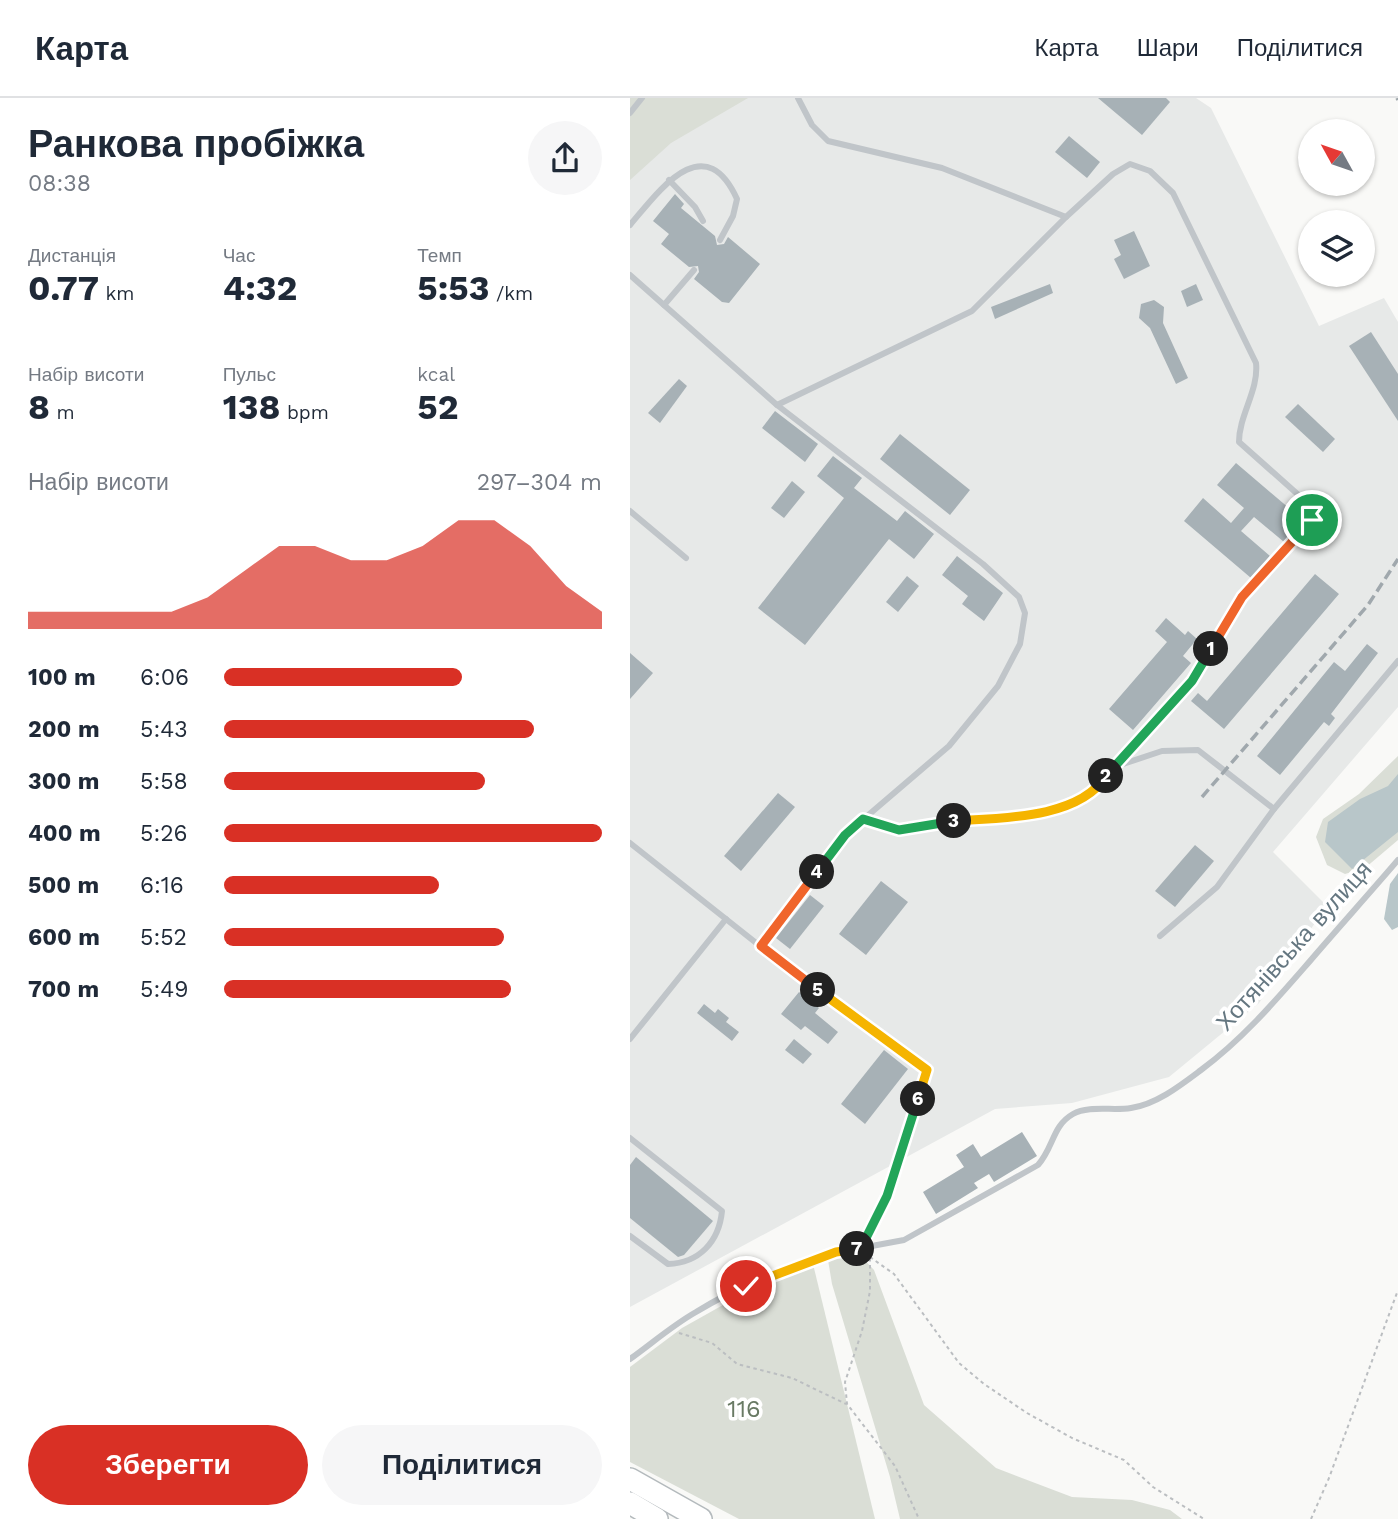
<!DOCTYPE html>
<html lang="uk">
<meta charset="utf-8">
<style>
:root{--surface:#fff;--page:#f6f6f7;--text:#1f2937;--muted:#747a83;--line:#e0e1e3;--accent:#d93025}
body{margin:0;font-family:"Work Sans",sans-serif;background:var(--page);color:var(--text);height:100vh;display:flex;flex-direction:column;font-size:26px;white-space:nowrap}
*{box-sizing:border-box;margin:0}
p{font-size:23px;color:var(--muted)}
.icon{flex:none;width:38px;height:38px;fill:none;stroke:currentColor;stroke-width:2;stroke-linecap:round;stroke-linejoin:round}
.map{position:relative;flex:1;overflow:hidden}
.side{display:flex;flex-direction:column;background:var(--surface);width:630px}
.side>*{flex:none}
.needle{width:46px;rotate:310deg}
.buttons{position:absolute;left:668px;top:21px;display:grid;gap:14px}
.buttons a{display:grid;place-items:center;width:77px;height:77px;border-radius:50%;background:var(--surface);box-shadow:0 2px 5px #0004;font-size:35px}
.pin{position:absolute;display:grid;place-items:center;width:60px;height:60px;color:#fff;margin:-30px;border:4px solid #fff;border-radius:50%;box-shadow:0 2px 7px #0007}
.km{position:absolute;width:35px;height:35px;margin:-18px;border-radius:50%;background:#222;color:#fff;font-size:19px;line-height:35px;text-align:center}
.round{display:grid;place-items:center;flex:none;width:74px;height:74px;border-radius:37px;background:var(--page)}
.overview{display:flex;align-items:center;justify-content:space-between;height:119px;padding:0 28px}
h1{font-size:38px;font-weight:700;line-height:52px}
.figures{display:grid;grid-template-columns:repeat(3,1fr);gap:10px;height:119px;padding:7px 28px}
.figures div{display:grid;align-content:center}
.figures b{font-size:35px;font-weight:700}
.figures small{font-size:19px;font-weight:400}
.figures p{font-size:19px}
.chart{height:196px;padding:14px 28px}
.chart p{display:flex;justify-content:space-between}
.chart svg{width:100%;height:126px;margin-top:7px;fill:var(--accent);opacity:.7}
.button{display:flex;gap:14px;margin-top:auto;padding:14px 28px}
.button a{flex:1;height:80px;border-radius:42px;background:var(--accent);color:#fff;font-size:28px;font-weight:700;line-height:80px;text-align:center}
.button a+a{background:var(--page);color:var(--text)}
ul{padding:0 28px;list-style:none;font-size:23px}
li{display:grid;grid-template-columns:112px 84px 1fr;align-items:center;height:52px}
li i{height:18px;border-radius:9px;background:var(--accent)}
header{display:flex;align-items:center;gap:42px;box-sizing:border-box;height:98px;padding:0 35px;background:var(--surface);border-bottom:2px solid var(--line)}
header strong{font-size:33px}
nav{display:flex;gap:38px;margin-inline-start:auto;font-size:24px}
main{display:flex;flex:1;min-height:0}
.map>svg:first-child{display:block}
</style>
<header>
<strong>Карта</strong>
<nav><a>Карта</a><a>Шари</a><a>Поділитися</a></nav>
</header>
<main>
<section class="side">
<div class="overview"><div><h1>Ранкова пробіжка</h1><p>08:38</p></div><a class="round"><svg class="icon" aria-label="share" viewBox="0 0 24 24"><path d="M12 15V3M7 8l5-5 5 5M5 13v7h14v-7"/></svg></a></div>
<div class="figures">
<div><p>Дистанція</p><b>0.77<small> km</small></b></div>
<div><p>Час</p><b>4:32</b></div>
<div><p>Темп</p><b>5:53<small> /km</small></b></div>
</div>
<div class="figures">
<div><p>Набір висоти</p><b>8<small> m</small></b></div>
<div><p>Пульс</p><b>138<small> bpm</small></b></div>
<div><p>kcal</p><b>52</b></div>
</div>
<div class="chart"><p><span>Набір висоти</span>297–304 m</p>
<svg viewBox="0 0 160 44" preserveAspectRatio="none"><path d="M0 44V38L10 38L20 38L30 38L40 38L50 33L60 24L70 15L80 15L90 20L100 20L110 15L120 6L130 6L140 15L150 29L160 38V44z"/></svg>
</div>
<ul>
<li><b>100 m</b>6:06<i style="width:63%"></i></li>
<li><b>200 m</b>5:43<i style="width:82%"></i></li>
<li><b>300 m</b>5:58<i style="width:69%"></i></li>
<li><b>400 m</b>5:26<i style="width:100%"></i></li>
<li><b>500 m</b>6:16<i style="width:57%"></i></li>
<li><b>600 m</b>5:52<i style="width:74%"></i></li>
<li><b>700 m</b>5:49<i style="width:76%"></i></li>
</ul>
<div class="button"><a>Зберегти</a><a>Поділитися</a></div>
</section>
<div class="map">
<svg width="768" height="1421" viewBox="0 0 768 1421">
<rect width="100%" height="100%" fill="#f9f9f7"/>
<!-- built -->
<polygon fill="#e7e9e8" points="0,0 566,0 581,10 689,228 754,200 768,224 768,609 643,754 697,808 629,905 539,979 442,1005 365,1011 0,1209"/>
<!-- green -->
<g fill="#daded6">
<polygon points="0,0 118,0 41,45 0,82"/>
<polygon points="768,658 768,742 735,770 715,776 697,767 686,739 693,721 729,696"/>
<polygon points="227,1154 244,1172 294,1307 366,1370 442,1399 502,1402 540,1412 552,1421 270,1421 260,1379 202,1186 198,1162"/>
<polygon points="183,1166 245,1421 109,1421 0,1364 0,1269 52,1230 109,1198"/>
</g>
<!-- water -->
<g fill="#b8c6c9">
<polygon points="768,676 768,734 722,771 695,744 698,724 730,701 758,688"/>
<polygon points="768,775 768,829 762,832 754,821 760,786"/>
</g>
<!-- building -->
<g fill="#a7b1b6">
<polygon points="468,0 536,0 540,4 512,37"/>
<polygon points="439,38 470,64 457,80 425,54"/>
<polygon points="45,96 54,106 51,110 85,138 87,147 94,146 98,139 130,166 99,205 92,204 64,181 69,174 68,168 59,169 31,146 39,136 23,123"/>
<polygon points="504,133 520,168 494,181 484,161 491,157 484,142"/>
<polygon points="420,186 423,195 365,221 361,209"/>
<polygon points="566,186 573,202 557,209 551,193"/>
<polygon points="524,202 534,209 533,225 558,280 546,286 520,230 509,220 511,206"/>
<polygon points="741,234 768,276 768,323 719,248"/>
<polygon points="49,281 57,288 30,325 18,315"/>
<polygon points="668,306 705,341 693,354 655,319"/>
<polygon points="145,313 188,346 175,364 132,330"/>
<polygon points="270,336 340,392 320,417 250,361"/>
<polygon points="203,358 232,380 224,390 267,423 275,413 304,436 284,461 259,441 175,547 128,510 214,400 187,378"/>
<polygon points="606,365 673,422 654,444 624,419 611,433 640,458 621,480 554,423 573,400 601,425 614,410 587,387"/>
<polygon points="162,383 175,394 154,420 141,410"/>
<polygon points="327,458 373,495 354,523 332,506 338,498 312,477"/>
<polygon points="685,476 709,496 594,631 561,603 568,595 577,603"/>
<polygon points="277,478 289,488 268,514 256,504"/>
<polygon points="536,520 555,537 558,533 567,541 553,558 561,565 503,632 479,611 537,544 525,533"/>
<polygon points="737,546 748,555 701,616 705,620 699,628 694,624 650,677 627,658 704,564 715,573"/>
<polygon points="0,555 23,575 0,601"/>
<polygon points="148,695 165,709 111,773 94,758"/>
<polygon points="565,747 584,763 545,809 525,793"/>
<polygon points="251,783 278,804 236,857 209,836"/>
<polygon points="180,797 194,808 160,851 146,840"/>
<polygon points="169,894 189,910 185,915 208,934 198,946 175,928 171,932 151,916"/>
<polygon points="74,906 85,915 88,911 99,920 96,924 109,934 102,943 67,915"/>
<polygon points="164,941 182,956 173,966 155,952"/>
<polygon points="254,952 278,971 235,1026 211,1006"/>
<polygon points="392,1034 407,1058 364,1084 359,1076 344,1085 348,1090 306,1116 293,1094 334,1069 326,1057 343,1046 351,1059"/>
<polygon points="6,1059 83,1123 54,1157 48,1159 0,1120 0,1067"/>
</g>
<g fill="none" stroke-linecap="round" stroke-linejoin="round">
<!-- primary casing -->
<g stroke="#b4babd" stroke-width="24">
<g id="primary">
<polyline points="0,1381 71,1421"/>
<polyline points="0,1405 27,1421"/>
</g>
</g>
<!-- path -->
<g stroke="#bbbec1" stroke-width="2" stroke-dasharray="3.5 3.5" stroke-linecap="butt">
<polyline points="240,1159 264,1176 329,1265 354,1286 397,1315 442,1340 494,1362 523,1389 574,1421"/>
<polyline points="240,1160 240,1193 232,1233 215,1284 217,1306 265,1368 289,1421"/>
<polyline points="49,1235 82,1245 107,1266 162,1280 216,1306"/>
<polyline points="681,1421 699,1380 768,1192"/>
</g>
<!-- lane -->
<g stroke="#c0c5c9" stroke-width="6">
<polyline points="168,0 182,27 198,43 312,70 436,119"/>
<polyline points="0,15 12,0"/>
<polyline points="39,82 65,109 73,123"/>
<path d="M0,127C29,93 74,29 107,101L103,118L90,142"/>
<path d="M0,177L147,307L353,466L389,499L395,515L390,546L368,588L319,648L215,737L130,848L297,973L257,1098L231,1150C178,1158 112,1186 66,1214C43,1227 21,1246 0,1261"/>
<polyline points="34,207 64,172"/>
<path d="M147,307L342,213L436,119L483,76L500,66L520,73L543,95L626,265C629,292 609,317 609,344L682,409V422L612,499L562,583L457,699L394,719L318,723L269,732L233,721"/>
<polyline points="0,413 56,460"/>
<polyline points="484,669 532,653 568,652 644,711"/>
<polyline points="0,745 130,848"/>
<polyline points="530,838 587,789 644,711 768,563"/>
<polyline points="0,941 96,821"/>
<path d="M0,1040L92,1113C89,1144 69,1165 38,1166L0,1138"/>
<path d="M231,1150L274,1142L408,1067C424,1049 422,1028 443,1016C459,1007 483,1013 501,1010C527,1006 551,987 571,972C613,941 646,902 680,863C709,829 739,796 768,762"/>
</g>
<!-- primary -->
<use href="#primary" stroke="#fff" stroke-width="21"/>
<!-- rail -->
<g stroke="#a0a8ad" stroke-width="3.5" stroke-dasharray="10 5" stroke-linecap="butt">
<polyline points="767,0 768,2"/>
<polyline points="572,699 738,507 768,461"/>
</g>
</g>
<g fill="none" stroke-linecap="round" stroke-linejoin="round">
<!-- split-1 casing -->
<g stroke="#fff" stroke-width="14">
<polyline id="split-1" points="581,551 612,499 682,422"/>
</g>
<!-- split-2 casing -->
<g stroke="#fff" stroke-width="14">
<polyline id="split-2" points="476,678 562,583 581,551"/>
</g>
<!-- split-3 casing -->
<g stroke="#fff" stroke-width="14">
<path id="split-3" d="M324,723C370,720 449,721 476,678"/>
</g>
<!-- split-4 casing -->
<g stroke="#fff" stroke-width="14">
<polyline id="split-4" points="187,774 215,737 233,721 269,732 324,723"/>
</g>
<!-- split-5 casing -->
<g stroke="#fff" stroke-width="14">
<polyline id="split-5" points="187,774 131,848 188,892"/>
</g>
<!-- split-6 casing -->
<g stroke="#fff" stroke-width="14">
<polyline id="split-6" points="188,892 297,972 288,1001"/>
</g>
<!-- split-7 casing -->
<g stroke="#fff" stroke-width="14">
<polyline id="split-7" points="227,1151 231,1150 257,1098 288,1001"/>
</g>
<!-- split-8 casing -->
<g stroke="#fff" stroke-width="14">
<polyline id="split-8" points="116,1188 206,1154 227,1151"/>
</g>
<!-- split-1 -->
<use href="#split-1" stroke="#f0652b" stroke-width="9"/>
<!-- split-2 -->
<use href="#split-2" stroke="#22a559" stroke-width="9"/>
<!-- split-3 -->
<use href="#split-3" stroke="#f5b400" stroke-width="9"/>
<!-- split-4 -->
<use href="#split-4" stroke="#22a559" stroke-width="9"/>
<!-- split-5 -->
<use href="#split-5" stroke="#f0652b" stroke-width="9"/>
<!-- split-6 -->
<use href="#split-6" stroke="#f5b400" stroke-width="9"/>
<!-- split-7 -->
<use href="#split-7" stroke="#22a559" stroke-width="9"/>
<!-- split-8 -->
<use href="#split-8" stroke="#f5b400" stroke-width="9"/>
</g>
<g text-anchor="middle" stroke-width="7" stroke-linejoin="round" paint-order="stroke">
<!-- street labels -->
<g font-size="24" fill="#657781" stroke="#fff">
<text transform="translate(664 848) rotate(-48)" y="8">Хотянівська вулиця</text>
</g>
<!-- park labels -->
<g font-size="24" fill="#697a64" stroke="#fff">
<text x="114" y="1319">116</text>
</g>
</g>
</svg>
<div class="buttons">
<a><svg class="needle" viewBox="-14 -14 28 28"><path d="M0-13l5 13h-10z" fill="#e53935"/><path d="M0 13l5-13h-10z" fill="#747a83"/></svg></a>
<a><svg class="icon" aria-label="layers" viewBox="0 0 24 24"><path d="M12 4l9 5-9 5-9-5zM3 14l9 5 9-5"/></svg></a>
</div>
<div class="pin" style="left:682px;top:422px;background:#1e9e55"><svg class="icon" aria-label="arrive" viewBox="0 0 24 24"><path d="M6 21V4h12l-3 4 3 4H6"/></svg></div>
<div class="pin" style="left:116px;top:1188px;background:#d93025"><svg class="icon" aria-label="check" viewBox="0 0 24 24"><path d="M5 12l5 5 9-10"/></svg></div>
<b class="km" style="left:581px;top:551px">1</b>
<b class="km" style="left:476px;top:678px">2</b>
<b class="km" style="left:324px;top:723px">3</b>
<b class="km" style="left:187px;top:774px">4</b>
<b class="km" style="left:188px;top:892px">5</b>
<b class="km" style="left:288px;top:1001px">6</b>
<b class="km" style="left:227px;top:1151px">7</b>
</div>
</main>
